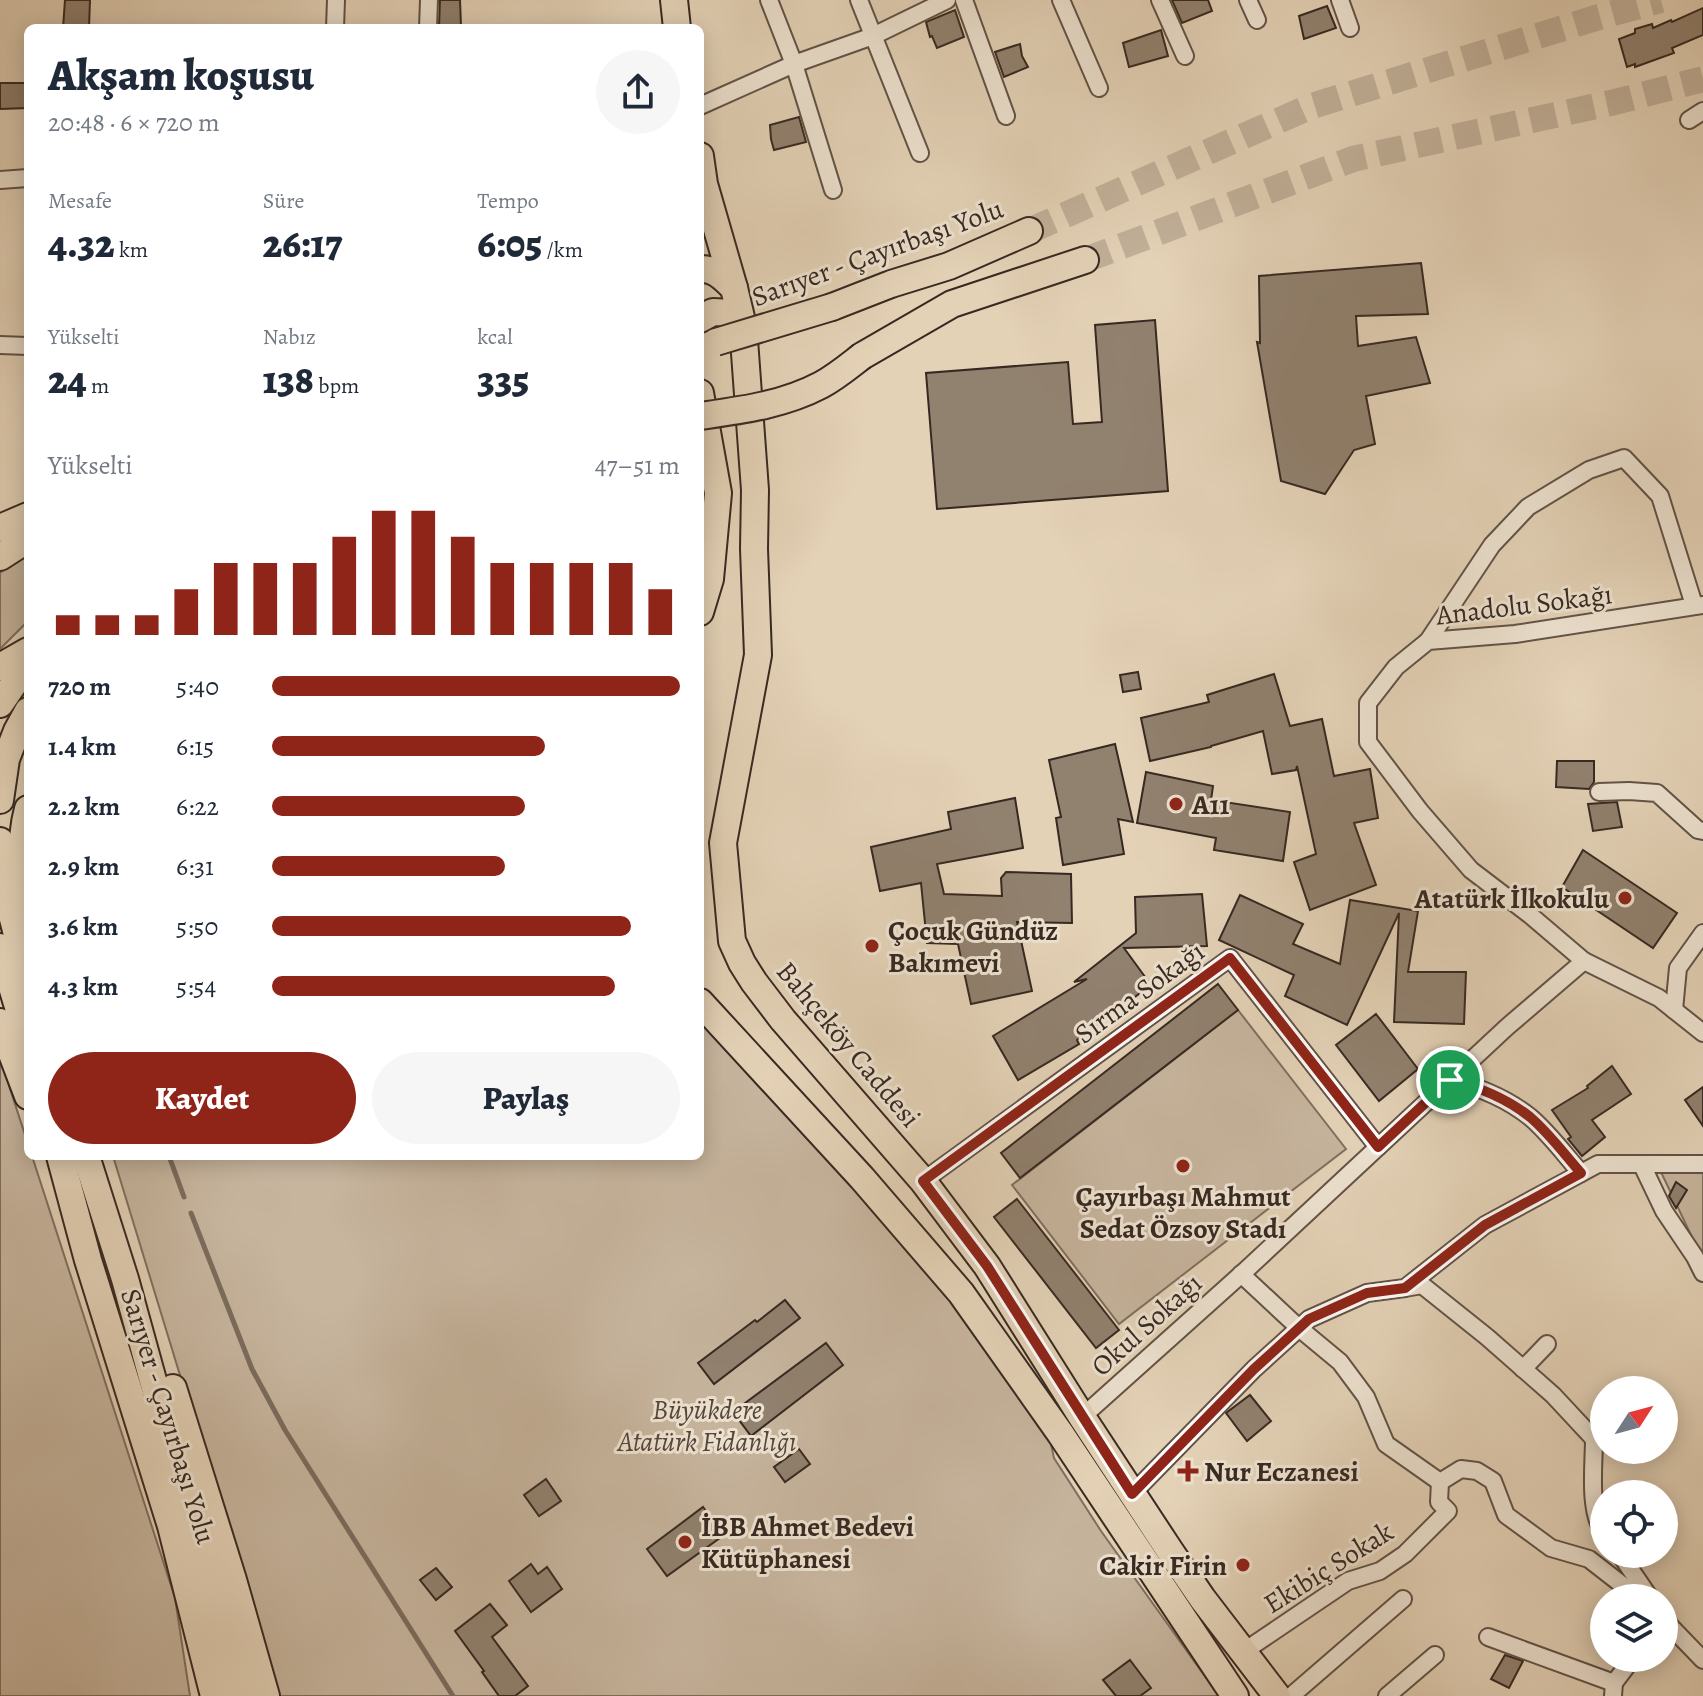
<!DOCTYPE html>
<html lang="tr">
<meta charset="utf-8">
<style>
:root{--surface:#fff;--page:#f6f6f7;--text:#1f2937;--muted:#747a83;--accent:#8f2418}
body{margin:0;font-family:Alegreya,serif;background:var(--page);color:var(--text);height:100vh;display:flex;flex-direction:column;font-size:30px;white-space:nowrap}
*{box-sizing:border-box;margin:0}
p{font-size:26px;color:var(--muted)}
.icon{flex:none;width:44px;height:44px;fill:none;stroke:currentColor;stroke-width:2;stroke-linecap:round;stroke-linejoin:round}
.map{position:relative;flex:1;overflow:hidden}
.side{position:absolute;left:24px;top:24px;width:680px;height:1136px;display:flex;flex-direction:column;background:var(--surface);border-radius:12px;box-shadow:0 4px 20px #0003}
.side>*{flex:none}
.needle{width:52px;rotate:54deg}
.buttons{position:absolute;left:1590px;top:1376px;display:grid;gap:16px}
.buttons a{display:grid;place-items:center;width:88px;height:88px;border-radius:50%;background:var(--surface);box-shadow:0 4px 20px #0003;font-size:40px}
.pin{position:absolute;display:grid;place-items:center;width:68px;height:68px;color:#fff;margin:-34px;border:4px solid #fff;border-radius:50%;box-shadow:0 2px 8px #0007}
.round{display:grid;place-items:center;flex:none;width:84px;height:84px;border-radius:42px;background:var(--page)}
.headline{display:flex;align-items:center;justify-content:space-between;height:136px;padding:0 24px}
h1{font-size:44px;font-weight:800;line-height:60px}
.figures{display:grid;grid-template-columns:repeat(3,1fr);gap:12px;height:136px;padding:8px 24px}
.figures div{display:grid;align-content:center}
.figures b{font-size:40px;font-weight:800}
.figures small{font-size:22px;font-weight:400}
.figures p{font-size:22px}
.chart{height:224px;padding:16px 24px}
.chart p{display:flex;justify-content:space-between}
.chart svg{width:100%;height:144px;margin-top:8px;stroke:var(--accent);stroke-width:6}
.button{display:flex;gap:16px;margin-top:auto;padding:16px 24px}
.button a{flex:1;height:92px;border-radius:48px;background:var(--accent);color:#fff;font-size:32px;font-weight:800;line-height:92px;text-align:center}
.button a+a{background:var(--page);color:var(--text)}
ul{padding:0 24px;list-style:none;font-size:26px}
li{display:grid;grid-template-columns:128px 96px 1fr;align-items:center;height:60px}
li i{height:20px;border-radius:10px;background:var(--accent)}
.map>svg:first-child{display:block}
</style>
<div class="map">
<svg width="1703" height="1696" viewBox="0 0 1703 1696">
<rect width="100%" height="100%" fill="#e4d2b7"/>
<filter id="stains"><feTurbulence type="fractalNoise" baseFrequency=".0025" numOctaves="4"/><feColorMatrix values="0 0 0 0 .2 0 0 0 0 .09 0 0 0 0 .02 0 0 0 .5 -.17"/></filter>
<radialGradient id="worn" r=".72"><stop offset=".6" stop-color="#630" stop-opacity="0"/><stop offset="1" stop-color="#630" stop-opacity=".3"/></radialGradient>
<!-- green -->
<g fill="#c7b59e" stroke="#7f6f60" stroke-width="2">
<polygon points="28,554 28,621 0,649 0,573 15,561"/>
<polygon points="1238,1010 1346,1149 1119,1324 1012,1185"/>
<polygon points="700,1021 782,1105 958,1305 1048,1430 1054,1458 1101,1531 1219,1696 278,1696 113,1156 700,1156"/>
<polygon points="0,1058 28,1144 28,1156 32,1156 175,1598 190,1696 0,1696"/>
<polygon points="1703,1167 1703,1260 1659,1168"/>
</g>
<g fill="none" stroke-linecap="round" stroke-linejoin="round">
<!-- stream -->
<g stroke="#7b6c5d" stroke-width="5">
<polyline points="169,1156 184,1197"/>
<polyline points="191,1213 252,1369 285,1430 453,1696"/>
</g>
</g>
<!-- building -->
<g fill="#91816f" stroke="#372922" stroke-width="2">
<polygon points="65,0 90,0 89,28 63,28"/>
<polygon points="440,0 460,0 461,26 439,27"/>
<polygon points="1172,0 1208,0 1212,11 1182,23"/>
<polygon points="1327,6 1336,28 1304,39 1299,16"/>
<polygon points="1703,8 1703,35 1672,48 1674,53 1635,67 1635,64 1627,67 1619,39 1635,33 1635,29 1652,24 1653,28 1671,20 1672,22"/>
<polygon points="955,10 964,37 937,48 932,36 930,37 926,22"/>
<polygon points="1161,30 1168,56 1129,67 1123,43"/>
<polygon points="1020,44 1022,56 1028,67 1004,77 995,52"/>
<polygon points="0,83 28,83 28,108 0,109"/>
<polygon points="799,117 806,142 774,150 771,139 770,125"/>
<polygon points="1421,263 1428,314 1356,316 1358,346 1416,337 1430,383 1366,396 1375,444 1354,450 1325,494 1281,481 1257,342 1260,343 1259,276"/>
<polygon points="1155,320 1168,491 937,509 926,373 1068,362 1073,424 1102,422 1095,325"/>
<polygon points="1138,672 1141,689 1123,692 1120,675"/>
<polygon points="1274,674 1290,726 1322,719 1334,776 1370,769 1378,818 1354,823 1376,885 1310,910 1294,862 1316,854 1297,766 1296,770 1272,774 1263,731 1211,746 1211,747 1150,761 1141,718 1209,702 1207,695"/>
<polygon points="1115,744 1133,822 1118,819 1124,854 1063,865 1056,818 1061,817 1049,760"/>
<polygon points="1557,761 1594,761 1594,782 1589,789 1556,787"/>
<polygon points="1146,772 1213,786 1211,800 1290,812 1283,861 1214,850 1216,838 1137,823"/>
<polygon points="1015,798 1023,848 937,864 944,894 1002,896 1001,878 1006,872 1071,874 1072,923 1017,922 1032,991 971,1004 958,944 927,943 921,883 880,891 871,847 951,829 948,812"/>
<polygon points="1617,802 1622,827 1593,831 1588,804"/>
<polygon points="1583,850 1677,913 1653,948 1562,887"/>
<polygon points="1202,894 1207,946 1124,948 1151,985 1077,1040 1079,1044 1018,1080 993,1036 1087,979 1074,982 1136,933 1135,897"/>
<polygon points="1240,895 1303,924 1293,944 1340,964 1350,900 1418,911 1408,972 1466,972 1464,1024 1394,1022 1399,913 1347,1025 1285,996 1294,975 1219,940"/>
<polygon points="1218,984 1238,1010 1020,1178 1001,1153"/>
<polygon points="1376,1014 1418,1069 1379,1101 1336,1045"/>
<polygon points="1612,1066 1631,1094 1592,1120 1605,1137 1582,1156 1568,1139 1571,1137 1552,1110 1588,1088 1587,1086"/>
<polygon points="1703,1087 1703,1126 1685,1100"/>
<polygon points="1676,1182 1687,1190 1676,1208 1669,1196"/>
<polygon points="1017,1199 1119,1330 1096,1348 994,1217"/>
<polygon points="785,1300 800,1318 714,1384 698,1363 755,1320 757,1322"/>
<polygon points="826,1343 843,1365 751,1436 733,1412"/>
<polygon points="1250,1395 1271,1421 1247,1441 1226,1413"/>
<polygon points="799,1449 810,1464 785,1482 774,1467"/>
<polygon points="546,1479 561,1501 539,1516 524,1495"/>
<polygon points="703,1507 724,1535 667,1576 647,1549"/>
<polygon points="531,1564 538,1574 547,1567 562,1589 531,1612 509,1581"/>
<polygon points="436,1568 452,1587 436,1600 420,1580"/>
<polygon points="490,1604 507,1625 492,1637 528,1686 515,1696 499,1696 482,1672 484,1671 455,1631"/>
<polygon points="1505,1655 1523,1661 1509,1688 1491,1679"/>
<polygon points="1130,1660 1151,1688 1140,1696 1116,1696 1103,1680"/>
</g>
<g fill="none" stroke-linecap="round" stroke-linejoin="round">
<!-- primary-tunnel -->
<g stroke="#c1b099" stroke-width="26" stroke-dasharray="26 13" stroke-linecap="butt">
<polyline points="1029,231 1312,106 1599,17 1661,0"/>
<polyline points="1085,260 1353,159 1615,102 1703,79"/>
</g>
<!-- street casing -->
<g stroke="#625347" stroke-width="20">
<g id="street">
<polyline points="769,0 794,64 833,190"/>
<polyline points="859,0 920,153"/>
<polyline points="964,0 1006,116"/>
<polyline points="1061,0 1099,88"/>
<polyline points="1160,0 1185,56"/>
<polyline points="1248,0 1257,20"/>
<polyline points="1340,0 1350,28"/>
<polyline points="335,28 336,0"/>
<polyline points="428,28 429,0"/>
<polyline points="700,106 794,64 873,36 947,0"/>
<polyline points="1689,120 1703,111"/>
<polyline points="0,180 28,178"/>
<polyline points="0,345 28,346"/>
<polyline points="1428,641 1492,545 1528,507 1589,470 1624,458 1660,496 1694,605"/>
<polyline points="1599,792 1629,791 1657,793 1698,830 1703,831"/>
<polyline points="1584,961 1659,998 1703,1033"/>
<polyline points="1674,1010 1678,968 1703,933"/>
<path d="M1450,1080C1479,1087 1506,1098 1530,1117C1549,1133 1565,1155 1581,1173"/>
<polyline points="1642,1165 1664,1211 1695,1257 1703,1273"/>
<polyline points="923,1181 1230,958 1378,1147"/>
<polyline points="1241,1274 1299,1328 1340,1362 1366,1397 1386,1444 1440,1482 1461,1469 1477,1471 1493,1481 1506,1515 1551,1548 1589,1559 1639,1598"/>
<path d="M1405,1288L1422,1285L1487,1337L1553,1395L1594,1439C1594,1465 1588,1511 1604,1533"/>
<polyline points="1523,1369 1547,1344"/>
<polyline points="1082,1417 1246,1270 1507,1027 1584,961 1530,915 1471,870 1420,811 1368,742 1368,703 1396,667 1428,641 1515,634 1703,605"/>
<polyline points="1132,1494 1254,1369 1309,1319 1367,1293 1405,1288 1485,1225 1598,1164 1703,1164"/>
<polyline points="1620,1554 1650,1598"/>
<polyline points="1664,1618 1672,1628 1703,1660"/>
<polyline points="1488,1637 1614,1683"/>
<polyline points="1243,1652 1348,1581 1380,1571 1405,1554 1448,1511 1439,1502 1440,1482"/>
<polyline points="1291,1696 1403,1599"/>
<polyline points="1387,1696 1435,1655"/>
<polyline points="1613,1696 1614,1683 1633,1658"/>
</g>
</g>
<!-- primary casing -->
<g stroke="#372922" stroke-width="30">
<g id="primary">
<polyline points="674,0 677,28"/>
<polyline points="700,156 704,184 734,288 743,326 755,490 754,549 758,655 723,843 732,941 742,963 754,982 783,1020 923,1181 987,1266 1082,1417 1170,1551 1202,1598 1277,1696"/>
<path d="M700,269C715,268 724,279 734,288"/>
<polyline points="832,307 891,284 949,266 1029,231"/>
<polyline points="700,319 713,312 731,313 743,326"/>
<polyline points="862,356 952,304 1085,260"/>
<polyline points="700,393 718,493 710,579 700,612"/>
<polyline points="0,528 28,516"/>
<polyline points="0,557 28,539"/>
<polyline points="0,667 28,651"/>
<polyline points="0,704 28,663"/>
<polyline points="0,800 6,759 17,731 28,711"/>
<path d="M0,841C4,886 14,929 28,972"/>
<path d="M27,912C23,879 19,842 28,809"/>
<polyline points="0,947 28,1040"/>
<polyline points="700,1002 862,1178 961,1293 1060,1433 1235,1696"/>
<polyline points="0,1022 28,1096"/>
<polyline points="60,1156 88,1260 171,1526 214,1696"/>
<polyline points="86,1156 125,1279 240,1696"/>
<polyline points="173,1388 233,1580 266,1696"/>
</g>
</g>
<!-- street -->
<use href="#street" stroke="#ede2d0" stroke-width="16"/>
<!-- primary -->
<use href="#primary" stroke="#e4d2b7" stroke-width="26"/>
<!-- primary-bridge casing -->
<g stroke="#372922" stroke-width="30" stroke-linecap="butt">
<g id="primary-bridge">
<polyline points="716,342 832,307"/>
<path d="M700,416C742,410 783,405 821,385C836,377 849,366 862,356"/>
</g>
</g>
<!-- primary-bridge -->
<use href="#primary-bridge" stroke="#e4d2b7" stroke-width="26"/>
</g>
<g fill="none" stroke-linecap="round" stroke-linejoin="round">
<!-- route casing -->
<g stroke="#fff" stroke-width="16">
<path id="route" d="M1230,958L1378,1147L1450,1080C1479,1087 1506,1098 1530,1117C1549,1133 1565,1155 1581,1173L1485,1225L1405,1288L1367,1293L1309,1319L1254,1369L1132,1494L987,1266L923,1181Z"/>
</g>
<!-- route -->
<use href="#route" stroke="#8f2418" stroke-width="10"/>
</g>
<!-- markers -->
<g fill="#8f2418" stroke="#ede2d0" stroke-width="3">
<circle cx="1176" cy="804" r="8"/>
<circle cx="1625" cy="898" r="8"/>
<circle cx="872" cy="946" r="8"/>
<circle cx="1183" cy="1166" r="8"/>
<path d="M1184 1459h8v8h8v8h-8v8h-8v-8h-8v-8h8z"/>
<circle cx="685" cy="1542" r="8"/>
<circle cx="1243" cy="1565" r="8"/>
</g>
<g text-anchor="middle" stroke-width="6" stroke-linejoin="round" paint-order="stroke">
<!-- street labels -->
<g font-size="28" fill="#372922" stroke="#ede2d0">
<text transform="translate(877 252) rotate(-20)" y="10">Sarıyer - Çayırbaşı Yolu</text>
<text transform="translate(1524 604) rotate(-7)" y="10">Anadolu Sokağı</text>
<text transform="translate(1139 992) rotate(-36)" y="10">Sırma Sokağı</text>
<text transform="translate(849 1044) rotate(50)" y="10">Bahçeköy Caddesi</text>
<text transform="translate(1146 1324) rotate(-42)" y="10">Okul Sokağı</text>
<text transform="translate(169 1416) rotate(73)" y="10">Sarıyer - Çayırbaşı Yolu</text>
<text transform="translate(1328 1567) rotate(-32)" y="10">Ekibiç Sokak</text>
</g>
<!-- poi labels -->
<g font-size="28" font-weight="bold" fill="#372922" stroke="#ede2d0" text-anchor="start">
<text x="1192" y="814">A11</text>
<text x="1609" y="908" text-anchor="end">Atatürk İlkokulu</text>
<text x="888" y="940">Çocuk Gündüz<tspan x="888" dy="32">Bakımevi</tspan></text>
<text x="1183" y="1206" text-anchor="middle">Çayırbaşı Mahmut<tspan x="1183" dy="32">Sedat Özsoy Stadı</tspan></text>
<text x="1204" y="1481">Nur Eczanesi</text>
<text x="701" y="1536">İBB Ahmet Bedevi<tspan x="701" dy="32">Kütüphanesi</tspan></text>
<text x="1227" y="1575" text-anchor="end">Cakir Firin</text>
</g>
<!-- park labels -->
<g font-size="28" font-style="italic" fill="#54453b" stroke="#ede2d0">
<text x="707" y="1419">Büyükdere<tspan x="707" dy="32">Atatürk Fidanlığı</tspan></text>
</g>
</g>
<rect width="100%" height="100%" filter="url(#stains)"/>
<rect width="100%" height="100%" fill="url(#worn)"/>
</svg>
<div class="buttons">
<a><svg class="needle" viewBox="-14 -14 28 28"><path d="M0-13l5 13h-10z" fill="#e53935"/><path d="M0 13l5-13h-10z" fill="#747a83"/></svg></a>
<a><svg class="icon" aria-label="locate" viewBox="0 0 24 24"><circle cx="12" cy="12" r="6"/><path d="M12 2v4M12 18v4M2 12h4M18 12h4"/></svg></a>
<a><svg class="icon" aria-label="layers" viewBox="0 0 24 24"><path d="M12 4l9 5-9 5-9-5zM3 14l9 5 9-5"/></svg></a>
</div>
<div class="pin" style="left:1450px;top:1080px;background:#1e9e55"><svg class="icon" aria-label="arrive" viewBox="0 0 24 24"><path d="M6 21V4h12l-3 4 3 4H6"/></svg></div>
<section class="side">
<div class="headline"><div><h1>Akşam koşusu</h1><p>20:48 · 6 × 720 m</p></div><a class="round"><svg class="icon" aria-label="share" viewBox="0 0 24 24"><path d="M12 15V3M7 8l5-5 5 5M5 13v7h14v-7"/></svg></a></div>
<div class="figures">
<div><p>Mesafe</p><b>4.32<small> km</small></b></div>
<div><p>Süre</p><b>26:17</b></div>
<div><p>Tempo</p><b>6:05<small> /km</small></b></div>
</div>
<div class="figures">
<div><p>Yükselti</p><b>24<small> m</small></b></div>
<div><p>Nabız</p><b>138<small> bpm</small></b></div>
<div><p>kcal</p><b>335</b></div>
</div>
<div class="chart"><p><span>Yükselti</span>47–51 m</p>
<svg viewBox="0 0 160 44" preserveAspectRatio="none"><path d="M5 44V38M15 44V38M25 44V38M35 44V30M45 44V22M55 44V22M65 44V22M75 44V14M85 44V6M95 44V6M105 44V14M115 44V22M125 44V22M135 44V22M145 44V22M155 44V30"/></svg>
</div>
<ul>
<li><b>720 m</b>5:40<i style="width:100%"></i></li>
<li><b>1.4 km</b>6:15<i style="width:67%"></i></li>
<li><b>2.2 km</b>6:22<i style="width:62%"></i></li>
<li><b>2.9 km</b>6:31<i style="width:57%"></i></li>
<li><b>3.6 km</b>5:50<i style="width:88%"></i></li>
<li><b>4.3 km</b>5:54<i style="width:84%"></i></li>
</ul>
<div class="button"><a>Kaydet</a><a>Paylaş</a></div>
</section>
</div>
